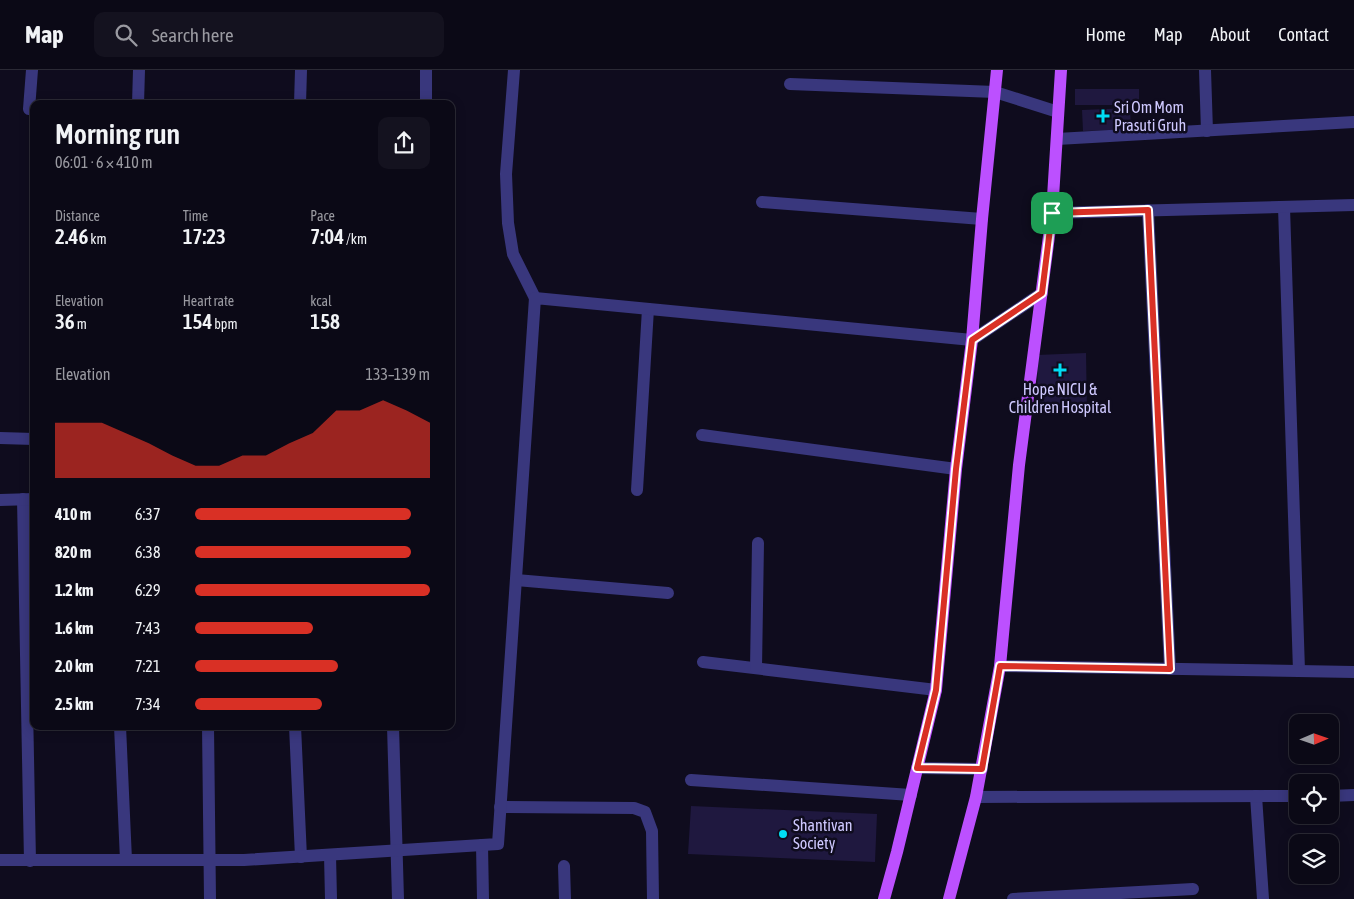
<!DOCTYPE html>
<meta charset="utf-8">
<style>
:root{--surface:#0b0916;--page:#14121f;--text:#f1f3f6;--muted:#9a9aa1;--line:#2b2a35;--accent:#d93025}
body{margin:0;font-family:"Asap Condensed",sans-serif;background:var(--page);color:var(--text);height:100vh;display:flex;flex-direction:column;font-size:19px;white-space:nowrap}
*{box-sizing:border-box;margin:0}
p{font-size:16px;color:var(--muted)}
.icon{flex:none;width:28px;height:28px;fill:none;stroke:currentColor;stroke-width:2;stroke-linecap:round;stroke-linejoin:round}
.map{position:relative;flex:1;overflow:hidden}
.side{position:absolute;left:30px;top:30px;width:425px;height:630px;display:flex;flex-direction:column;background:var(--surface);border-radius:10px;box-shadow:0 2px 12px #0003,0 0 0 1px var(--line)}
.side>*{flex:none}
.needle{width:32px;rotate:88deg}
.controls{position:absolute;left:1289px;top:644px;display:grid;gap:10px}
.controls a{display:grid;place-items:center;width:50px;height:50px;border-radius:10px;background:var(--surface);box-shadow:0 2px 12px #0003,0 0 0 1px var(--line);font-size:25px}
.pin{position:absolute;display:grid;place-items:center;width:42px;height:42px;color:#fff;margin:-21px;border-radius:10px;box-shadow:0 2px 8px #0006}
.round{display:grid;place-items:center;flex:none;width:52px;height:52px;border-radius:10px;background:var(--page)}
.headline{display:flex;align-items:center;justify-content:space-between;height:85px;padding:0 25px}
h1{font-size:28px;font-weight:600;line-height:38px}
.figures{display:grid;grid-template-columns:repeat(3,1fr);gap:8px;height:85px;padding:5px 25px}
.figures div{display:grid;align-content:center}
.figures b{font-size:21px;font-weight:600}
.figures small{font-size:14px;font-weight:400}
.figures p{font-size:14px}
.chart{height:140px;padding:10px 25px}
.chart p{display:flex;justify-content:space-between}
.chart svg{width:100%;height:90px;margin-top:5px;fill:var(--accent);opacity:.7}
ul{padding:0 25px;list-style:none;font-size:16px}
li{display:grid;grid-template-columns:80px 60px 1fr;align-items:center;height:38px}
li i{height:12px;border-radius:6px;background:var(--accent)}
header{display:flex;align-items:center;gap:30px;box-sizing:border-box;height:70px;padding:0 25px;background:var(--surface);border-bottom:1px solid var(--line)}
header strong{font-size:24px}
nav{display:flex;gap:28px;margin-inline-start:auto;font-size:18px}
.search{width:350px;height:45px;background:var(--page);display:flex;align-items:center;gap:12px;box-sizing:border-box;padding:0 18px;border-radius:10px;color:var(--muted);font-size:19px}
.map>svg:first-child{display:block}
</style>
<header>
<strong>Map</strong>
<div class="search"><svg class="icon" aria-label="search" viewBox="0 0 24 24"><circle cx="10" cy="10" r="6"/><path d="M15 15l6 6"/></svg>Search here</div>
<nav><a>Home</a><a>Map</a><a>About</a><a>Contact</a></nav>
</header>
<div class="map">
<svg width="1354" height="829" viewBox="0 0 1354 829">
<rect width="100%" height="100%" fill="#0f0c1e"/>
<!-- building -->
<g fill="#1f183f">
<rect x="1075" y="19" width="64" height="16"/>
<polygon points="1130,38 1131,60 1083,61 1082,40"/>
<polygon points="1086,283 1087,342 1038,343 1037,285"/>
<polygon points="691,736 877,744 875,792 688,784"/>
</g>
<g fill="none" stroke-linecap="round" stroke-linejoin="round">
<!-- minor -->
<g stroke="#39377d" stroke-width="12">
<polyline points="514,0 506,104 508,153 513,184 535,228"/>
<polyline points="1205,0 1207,61"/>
<polyline points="790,14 995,22 1058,42"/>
<polyline points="138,34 139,0"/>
<polyline points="300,34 301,0"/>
<polyline points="426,34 426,0"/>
<polyline points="29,39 32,0"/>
<polyline points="1057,69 1354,52"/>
<polyline points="762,132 982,149"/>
<polyline points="1284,137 1299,601"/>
<polyline points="1148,140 1170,599"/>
<polyline points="1052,143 1354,135"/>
<polyline points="702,365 956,399"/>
<polyline points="0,368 34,369"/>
<polyline points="637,420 648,239"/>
<polyline points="23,429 30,791"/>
<polyline points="0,430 34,429"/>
<polyline points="516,510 668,523"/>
<polyline points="703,592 936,620"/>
<polyline points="1000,596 1354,602"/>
<polyline points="756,598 758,473"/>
<polyline points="120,656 126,790"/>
<polyline points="208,656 210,829"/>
<polyline points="295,656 301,787"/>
<polyline points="393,656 398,829"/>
<polyline points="917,698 982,699"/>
<polyline points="691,710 911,725"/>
<polyline points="1256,726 1263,829"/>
<polyline points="1330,726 1354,725"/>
<polyline points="976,727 1298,726"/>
<polyline points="500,737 634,738 645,742 652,761 653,829"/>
<polyline points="482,775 483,829"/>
<polyline points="330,785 331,829"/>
<polyline points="0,790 244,790 498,774 535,228 972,270 1042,223"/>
<polyline points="564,796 565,829"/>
<polyline points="1013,829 1193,819"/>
</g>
<!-- primary -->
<g stroke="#bc50ff" stroke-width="12">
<polyline points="884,829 897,782 936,620 956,399 972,270 982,149 997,0"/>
<polyline points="949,829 976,727 1000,596 1019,395 1052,143 1061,0"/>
</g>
</g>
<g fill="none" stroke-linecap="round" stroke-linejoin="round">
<!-- route casing -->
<g stroke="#fff" stroke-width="10">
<polygon id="route" points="1148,140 1170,599 1000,596 982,699 917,698 936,620 956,399 972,270 1042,223 1052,143"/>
</g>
<!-- route -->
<use href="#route" stroke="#d93025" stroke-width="6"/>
</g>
<!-- markers -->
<g fill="#00ddf4" stroke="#0f0c1e" stroke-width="2">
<path d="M1100.5 38.5h5v5h5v5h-5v5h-5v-5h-5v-5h5z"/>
<path d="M1057.5 292.5h5v5h5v5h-5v5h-5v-5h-5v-5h5z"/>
<circle cx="783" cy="764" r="5"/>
</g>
<g text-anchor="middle" stroke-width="5" stroke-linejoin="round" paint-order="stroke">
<!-- poi labels -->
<g font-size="16" fill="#cfc9ff" stroke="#0f0c1e" text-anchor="start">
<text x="1114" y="43">Sri Om Mom<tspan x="1114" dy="18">Prasuti Gruh</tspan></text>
<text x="1060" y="325" text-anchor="middle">Hope NICU &amp;<tspan x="1060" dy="18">Children Hospital</tspan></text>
<text x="793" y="761">Shantivan<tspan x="793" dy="18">Society</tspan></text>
</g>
</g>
</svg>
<div class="controls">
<a><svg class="needle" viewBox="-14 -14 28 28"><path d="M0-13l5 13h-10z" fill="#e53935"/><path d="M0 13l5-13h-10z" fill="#9a9aa1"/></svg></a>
<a><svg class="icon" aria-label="locate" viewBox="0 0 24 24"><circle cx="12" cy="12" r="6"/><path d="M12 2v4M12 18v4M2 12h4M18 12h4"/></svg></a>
<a><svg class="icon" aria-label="layers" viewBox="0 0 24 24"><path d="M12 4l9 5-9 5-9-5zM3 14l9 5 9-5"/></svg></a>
</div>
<div class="pin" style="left:1052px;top:143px;background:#1e9e55"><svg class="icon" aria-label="arrive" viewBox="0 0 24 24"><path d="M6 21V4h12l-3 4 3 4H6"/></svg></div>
<section class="side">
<div class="headline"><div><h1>Morning run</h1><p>06:01 · 6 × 410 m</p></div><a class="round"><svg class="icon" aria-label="share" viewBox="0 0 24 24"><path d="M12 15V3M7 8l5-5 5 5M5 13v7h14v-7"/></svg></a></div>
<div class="figures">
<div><p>Distance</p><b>2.46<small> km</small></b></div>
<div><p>Time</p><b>17:23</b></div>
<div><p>Pace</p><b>7:04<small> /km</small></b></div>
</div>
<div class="figures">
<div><p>Elevation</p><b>36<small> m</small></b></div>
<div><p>Heart rate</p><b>154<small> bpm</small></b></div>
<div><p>kcal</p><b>158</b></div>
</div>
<div class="chart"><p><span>Elevation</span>133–139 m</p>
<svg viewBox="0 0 160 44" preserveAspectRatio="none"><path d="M0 44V17L10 17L20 17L30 22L40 27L50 33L60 38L70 38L80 33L90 33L100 27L110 22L120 11L130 11L140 6L150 11L160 17V44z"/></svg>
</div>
<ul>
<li><b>410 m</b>6:37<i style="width:92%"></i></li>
<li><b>820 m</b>6:38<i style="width:92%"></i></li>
<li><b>1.2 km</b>6:29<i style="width:100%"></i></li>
<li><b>1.6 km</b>7:43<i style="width:50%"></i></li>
<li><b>2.0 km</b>7:21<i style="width:61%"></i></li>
<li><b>2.5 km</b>7:34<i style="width:54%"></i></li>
</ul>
</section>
</div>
